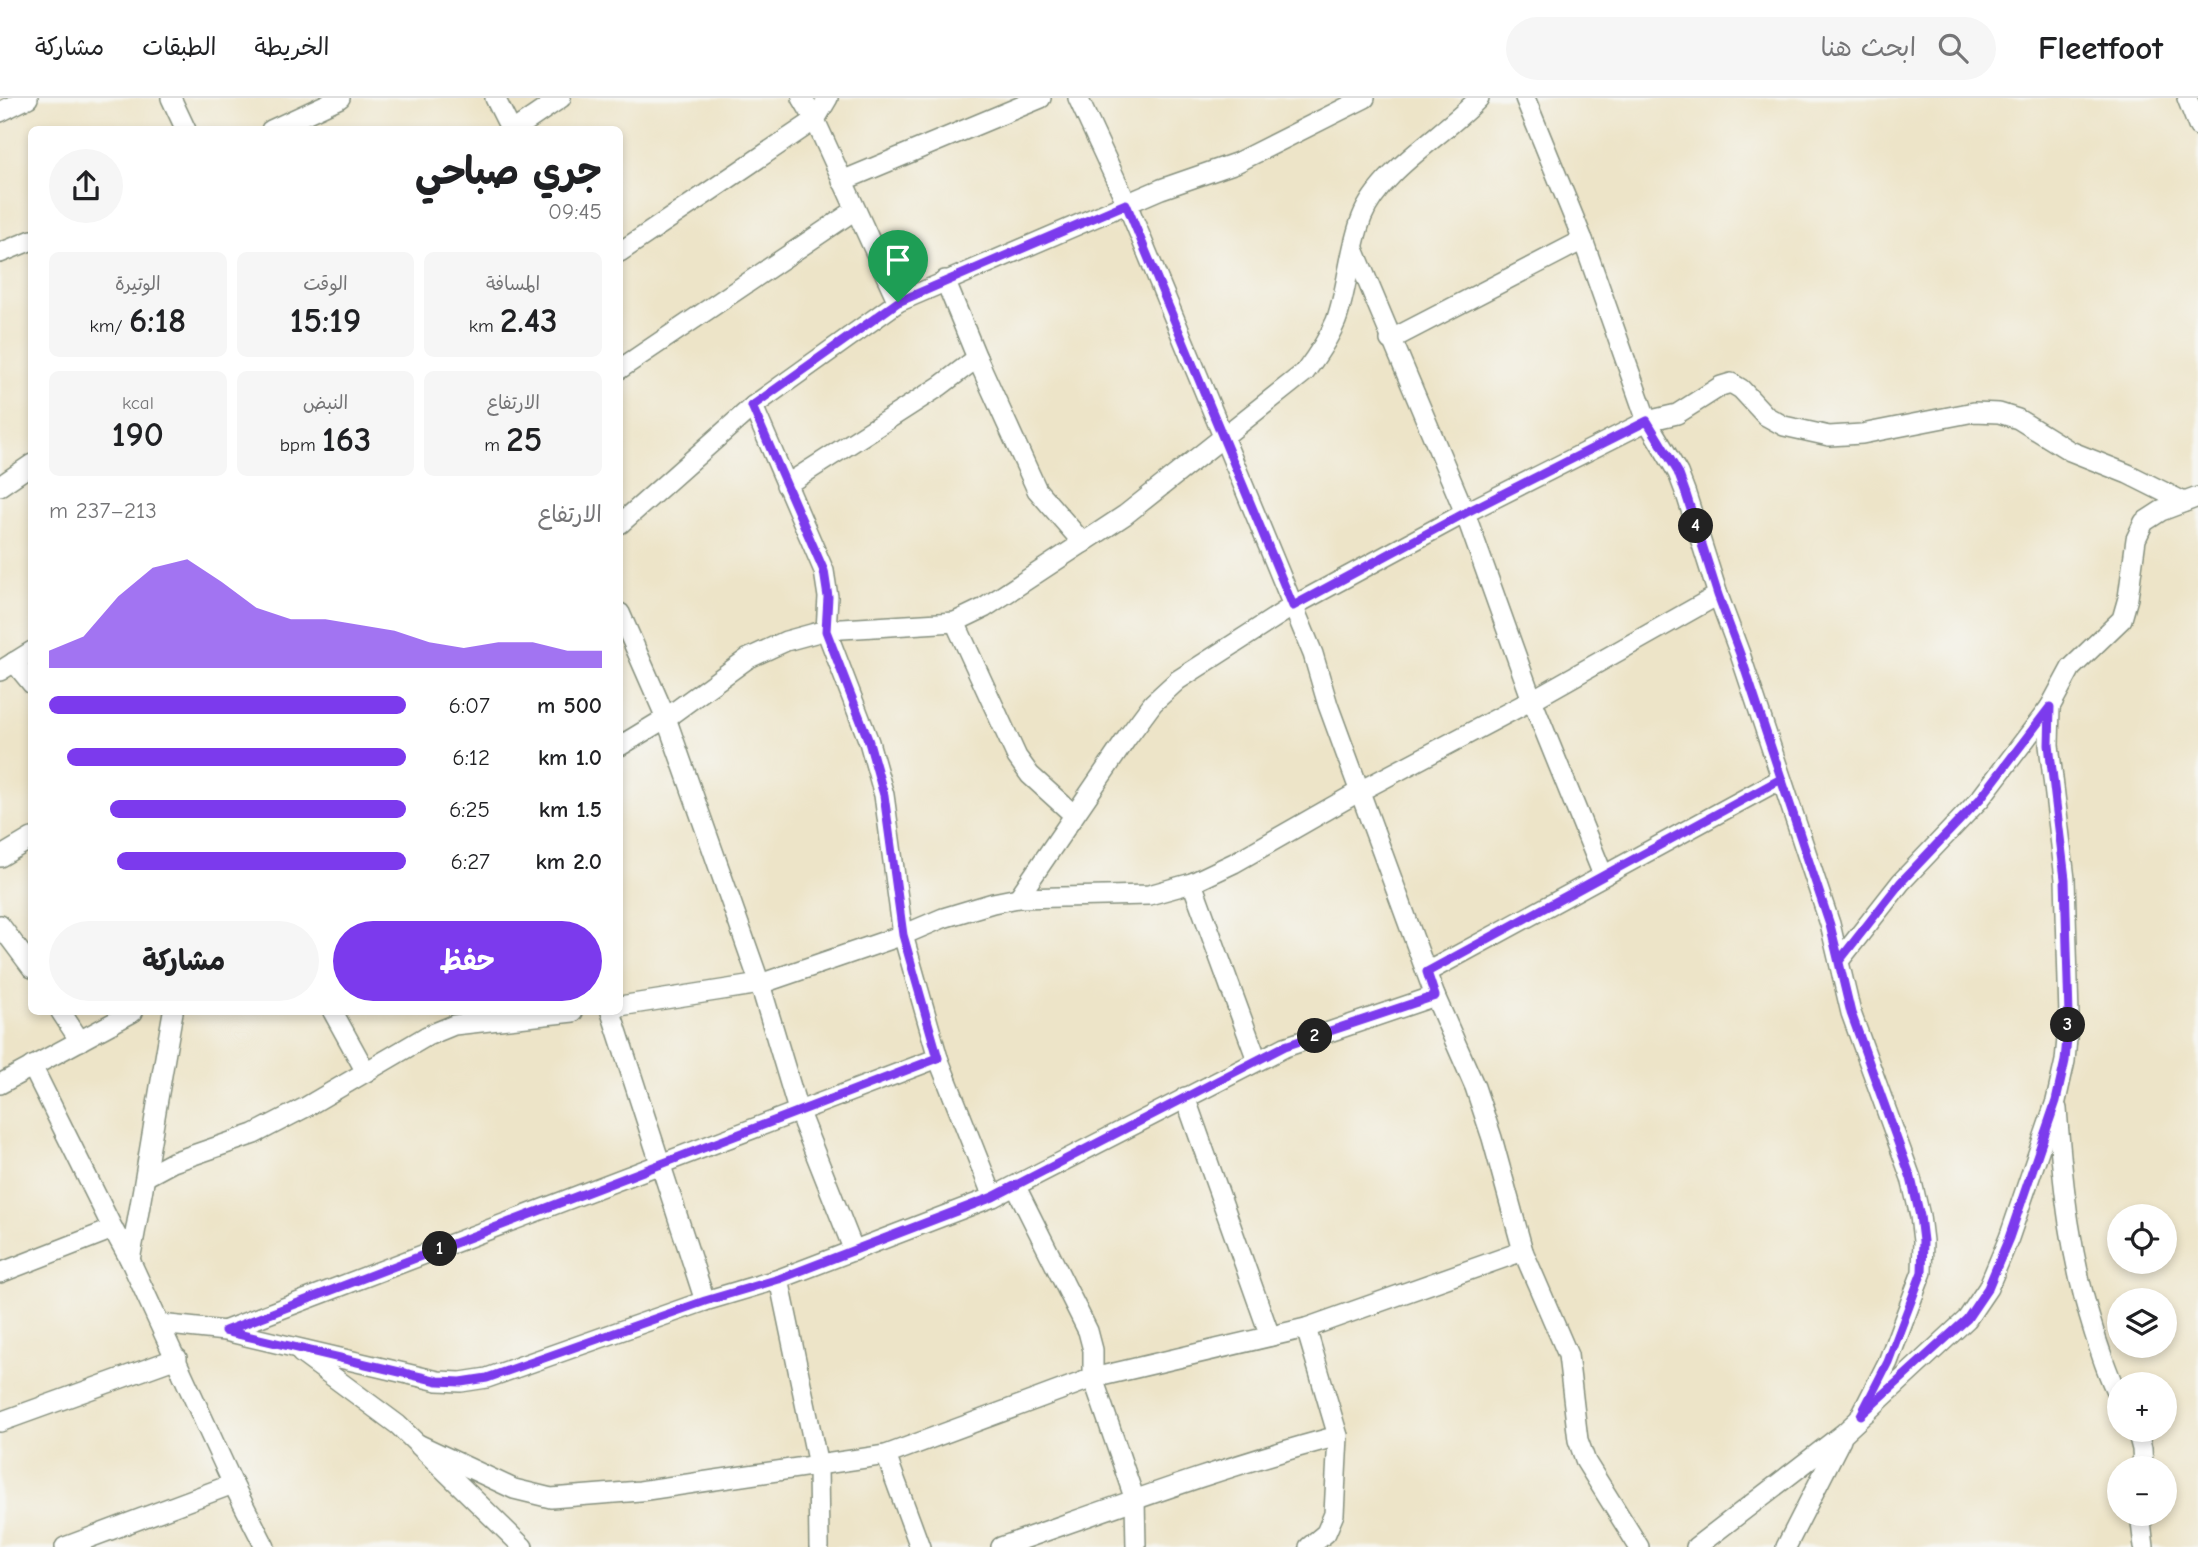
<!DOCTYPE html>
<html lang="ar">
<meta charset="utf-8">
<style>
:root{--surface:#fff;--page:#f6f6f6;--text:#202124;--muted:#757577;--line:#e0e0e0;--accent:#7c3aed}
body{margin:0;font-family:"Comic Neue","Playpen Sans Arabic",sans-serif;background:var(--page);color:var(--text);direction:rtl;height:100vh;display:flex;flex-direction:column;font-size:26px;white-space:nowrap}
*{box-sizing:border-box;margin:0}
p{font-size:23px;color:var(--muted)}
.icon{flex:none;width:38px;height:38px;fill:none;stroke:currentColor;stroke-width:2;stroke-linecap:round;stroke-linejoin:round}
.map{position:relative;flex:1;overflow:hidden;direction:ltr}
.panel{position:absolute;left:28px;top:28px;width:595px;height:889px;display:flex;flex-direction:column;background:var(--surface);border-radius:10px;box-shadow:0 4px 10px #0003;direction:rtl}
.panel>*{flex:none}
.tools{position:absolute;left:2107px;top:1106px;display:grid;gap:14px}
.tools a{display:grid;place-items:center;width:70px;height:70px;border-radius:50%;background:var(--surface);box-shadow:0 4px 10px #0003;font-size:35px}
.pin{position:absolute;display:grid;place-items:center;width:60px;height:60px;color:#fff;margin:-72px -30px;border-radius:50% 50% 50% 0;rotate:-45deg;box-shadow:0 0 7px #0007}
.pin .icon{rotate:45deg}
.km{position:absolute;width:35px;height:35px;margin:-18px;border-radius:50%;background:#222;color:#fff;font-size:19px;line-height:35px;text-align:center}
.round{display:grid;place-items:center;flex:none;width:74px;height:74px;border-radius:37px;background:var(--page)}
.overview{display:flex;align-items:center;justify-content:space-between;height:119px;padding:0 21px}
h1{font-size:38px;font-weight:700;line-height:52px}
.figures{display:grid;grid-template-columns:repeat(3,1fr);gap:10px;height:119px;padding:7px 21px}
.figures div{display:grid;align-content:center;border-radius:10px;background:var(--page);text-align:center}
.figures b{font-size:35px;font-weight:700}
.figures small{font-size:19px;font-weight:400}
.figures p{font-size:19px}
.chart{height:196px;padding:14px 21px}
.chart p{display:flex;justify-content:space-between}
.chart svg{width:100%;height:126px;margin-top:7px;fill:var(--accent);opacity:.7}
.action{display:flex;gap:14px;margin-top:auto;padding:14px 21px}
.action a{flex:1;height:80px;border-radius:42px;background:var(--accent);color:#fff;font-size:28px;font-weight:700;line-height:80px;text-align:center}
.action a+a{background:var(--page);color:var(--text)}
ul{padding:0 21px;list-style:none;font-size:23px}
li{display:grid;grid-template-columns:112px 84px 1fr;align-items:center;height:52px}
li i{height:18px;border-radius:9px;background:var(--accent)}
header{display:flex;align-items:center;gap:42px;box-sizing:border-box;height:98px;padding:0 35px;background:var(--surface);border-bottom:2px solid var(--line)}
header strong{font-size:33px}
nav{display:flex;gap:38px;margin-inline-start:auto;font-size:24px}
.search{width:490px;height:63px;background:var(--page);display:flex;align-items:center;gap:18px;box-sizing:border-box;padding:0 24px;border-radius:38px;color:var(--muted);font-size:26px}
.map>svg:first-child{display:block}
</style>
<header>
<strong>Fleetfoot</strong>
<div class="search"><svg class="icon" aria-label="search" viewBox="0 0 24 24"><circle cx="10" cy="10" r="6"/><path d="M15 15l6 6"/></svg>ابحث هنا</div>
<nav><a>الخريطة</a><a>الطبقات</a><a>مشاركة</a></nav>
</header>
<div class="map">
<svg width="2198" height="1449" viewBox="0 0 2198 1449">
<rect width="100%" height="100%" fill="#f6f6f2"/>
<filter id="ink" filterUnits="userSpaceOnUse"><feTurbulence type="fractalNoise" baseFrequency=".0143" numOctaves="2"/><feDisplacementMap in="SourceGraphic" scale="14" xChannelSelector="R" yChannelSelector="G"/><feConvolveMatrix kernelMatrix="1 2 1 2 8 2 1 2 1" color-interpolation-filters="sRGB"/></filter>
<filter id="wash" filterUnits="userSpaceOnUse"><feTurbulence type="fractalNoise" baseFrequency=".00686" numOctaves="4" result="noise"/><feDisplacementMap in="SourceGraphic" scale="28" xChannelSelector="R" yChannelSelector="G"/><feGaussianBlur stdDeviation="1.57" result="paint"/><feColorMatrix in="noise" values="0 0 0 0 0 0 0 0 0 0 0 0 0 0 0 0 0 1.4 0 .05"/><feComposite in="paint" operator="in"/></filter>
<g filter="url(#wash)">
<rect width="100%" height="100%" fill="#ede4c8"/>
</g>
<g filter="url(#ink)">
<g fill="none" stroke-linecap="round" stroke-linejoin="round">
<!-- street casing -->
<g stroke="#86907e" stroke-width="22">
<g id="street">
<polyline points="171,0 186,32"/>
<polyline points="495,0 511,32"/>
<polyline points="802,0 815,22 898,204"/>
<polyline points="1078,0 1127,106 1313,556 1328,607 1435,898 1475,989 1492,1040 1523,1153 1568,1257 1578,1342 1586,1364 1639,1449"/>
<polyline points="1525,0 1583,142 1647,323 1678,375 1686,396 1718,497 1740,556 1830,826 1851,915 1911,1080 1920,1118 1923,1143 1922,1174 1888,1264 1861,1317"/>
<polyline points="2187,0 2198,28"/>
<polyline points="0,14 28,0"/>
<polyline points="271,32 340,0"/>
<polyline points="514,32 561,0"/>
<polyline points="842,83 1041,0"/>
<polyline points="1354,151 1465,415 1532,602 1603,777"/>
<polyline points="620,154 815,22 828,0"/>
<polyline points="0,155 32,142"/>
<polyline points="945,182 977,260 1037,392 1083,445"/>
<polyline points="1390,242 1583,142"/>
<polyline points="620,271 855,112"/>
<polyline points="753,308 824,473 828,499 826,532 869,644 884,697 903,837 938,960 993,1099"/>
<polyline points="786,387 940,288 977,260"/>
<polyline points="0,388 32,366"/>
<polyline points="620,426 753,308 898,204 1161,91 1236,65 1365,0"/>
<polyline points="620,515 666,620 760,886 798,1012 854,1153"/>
<polyline points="955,524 1017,659 1030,677 1074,717"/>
<polyline points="14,564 32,586"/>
<polyline points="0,573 32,553"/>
<path d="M620,648L666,620L747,561L786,543L826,532L955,524L984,510L1125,417L1305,274C1317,258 1328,242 1336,223C1348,190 1349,152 1362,119C1380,73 1446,36 1479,0"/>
<polyline points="0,759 32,740"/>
<polyline points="1192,785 1257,962"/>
<polyline points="1018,800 1127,640 1153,605 1178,582 1293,508 1465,415 1647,323 1677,316 1721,288 1731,285 1741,291 1766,318 1784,328 1829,338 1862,336 1974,314 1999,315 2018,321 2070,353 2128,376 2184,404"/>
<polyline points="0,827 32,870"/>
<polyline points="1839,863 1901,784 1980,701 2050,609"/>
<polyline points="1427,874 1781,681"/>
<polyline points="620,908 760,886 903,837 943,820 993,805 1018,800 1149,797 1192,785 1234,765 1360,693 1532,602 1718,497"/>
<polyline points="61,914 80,943"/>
<polyline points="333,914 366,974"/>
<polyline points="611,914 705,1203"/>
<polyline points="32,968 113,1131"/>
<polyline points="0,986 133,914"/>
<polyline points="1185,999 1270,1238"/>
<path d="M2057,1011C2063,1089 2070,1159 2094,1234C2101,1256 2108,1278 2119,1299"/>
<polyline points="147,1078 173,1064 254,1036 306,1009 427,938 454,927 573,914"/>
<polyline points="1016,1089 1088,1233 1093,1252 1093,1280 1135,1402 1136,1449"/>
<path d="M130,1162C146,1079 158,996 173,914"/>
<polyline points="0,1175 113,1131 130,1162 233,1386 265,1449"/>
<polyline points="779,1181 818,1367 819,1449"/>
<polyline points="160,1226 225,1233 438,1283 461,1284 487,1280 705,1203 779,1181 993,1099 1285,949 1435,898"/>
<polyline points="1306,1230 1338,1338 1334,1416 1326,1435 1309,1449"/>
<polyline points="226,1232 938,960"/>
<polyline points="301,1255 398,1327 523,1449"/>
<polyline points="0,1324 177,1260"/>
<polyline points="2137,1332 2142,1351 2143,1370"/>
<polyline points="418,1346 514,1391 551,1400 640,1393 886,1357 1093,1280 1306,1230 1523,1153"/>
<polyline points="886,1357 920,1449"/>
<polyline points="2140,1416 2144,1449"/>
<polyline points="65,1449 233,1386"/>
<path d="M1001,1449C1112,1410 1224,1368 1338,1338"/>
<polyline points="1696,1449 1844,1335 1967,1221 1988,1190 2009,1140 2056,1003 2065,963 2069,918 2065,781 2049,647 2050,609 2071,570 2122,521 2128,500 2136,441 2144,424 2161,413 2198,399"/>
<polyline points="1786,1449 1841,1341"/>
</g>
</g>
<!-- street -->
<use href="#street" stroke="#fff" stroke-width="19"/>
</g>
</g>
<g fill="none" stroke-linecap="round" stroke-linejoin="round" filter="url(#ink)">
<!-- route casing -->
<g stroke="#fff" stroke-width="14">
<polyline id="route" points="898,204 752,308 824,473 828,499 826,533 869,644 884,697 903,837 938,960 225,1233 438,1283 461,1284 487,1280 705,1203 779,1181 993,1099 1285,948 1435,898 1427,874 1781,681 1830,827 1839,863 1901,784 1980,701 2050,609 2049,647 2065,781 2069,918 2065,963 2056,1003 2009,1140 1988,1190 1967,1221 1861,1317 1888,1264 1922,1174 1923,1143 1920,1118 1911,1080 1851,915 1830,827 1740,556 1718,497 1686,396 1678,374 1647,323 1465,415 1293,508 1126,106 898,204"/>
</g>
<!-- route -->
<use href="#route" stroke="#7c3aed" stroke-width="9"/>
</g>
</svg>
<div class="tools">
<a><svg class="icon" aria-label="locate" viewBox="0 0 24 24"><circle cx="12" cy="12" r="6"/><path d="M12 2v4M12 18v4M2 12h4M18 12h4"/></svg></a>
<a><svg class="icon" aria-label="layers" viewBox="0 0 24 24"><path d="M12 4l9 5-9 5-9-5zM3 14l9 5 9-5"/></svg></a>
<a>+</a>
<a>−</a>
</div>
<div class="pin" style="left:898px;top:204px;background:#1e9e55"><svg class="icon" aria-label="arrive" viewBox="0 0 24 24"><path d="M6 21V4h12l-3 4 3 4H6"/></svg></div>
<b class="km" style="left:440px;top:1151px">1</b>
<b class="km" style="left:1315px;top:938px">2</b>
<b class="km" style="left:2068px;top:927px">3</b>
<b class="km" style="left:1696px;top:428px">4</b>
<section class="panel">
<div class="overview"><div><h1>جري صباحي</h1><p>09:45</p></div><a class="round"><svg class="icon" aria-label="share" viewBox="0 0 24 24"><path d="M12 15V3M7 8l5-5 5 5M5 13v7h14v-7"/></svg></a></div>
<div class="figures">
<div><p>المسافة</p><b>2.43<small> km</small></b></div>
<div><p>الوقت</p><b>15:19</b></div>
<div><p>الوتيرة</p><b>6:18<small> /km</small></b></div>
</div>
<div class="figures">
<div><p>الارتفاع</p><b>25<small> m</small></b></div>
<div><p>النبض</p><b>163<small> bpm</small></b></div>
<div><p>kcal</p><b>190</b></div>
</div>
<div class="chart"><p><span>الارتفاع</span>213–237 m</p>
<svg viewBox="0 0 160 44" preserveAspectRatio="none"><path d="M0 44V38L10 33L20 19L30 9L40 6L50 14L60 23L70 27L80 27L90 29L100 31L110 35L120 37L130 35L140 35L150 38L160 38V44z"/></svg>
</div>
<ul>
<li><b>500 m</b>6:07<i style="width:100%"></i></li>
<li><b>1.0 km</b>6:12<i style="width:95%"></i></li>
<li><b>1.5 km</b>6:25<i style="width:83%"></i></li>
<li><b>2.0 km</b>6:27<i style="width:81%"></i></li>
</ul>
<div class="action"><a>حفظ</a><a>مشاركة</a></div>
</section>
</div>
